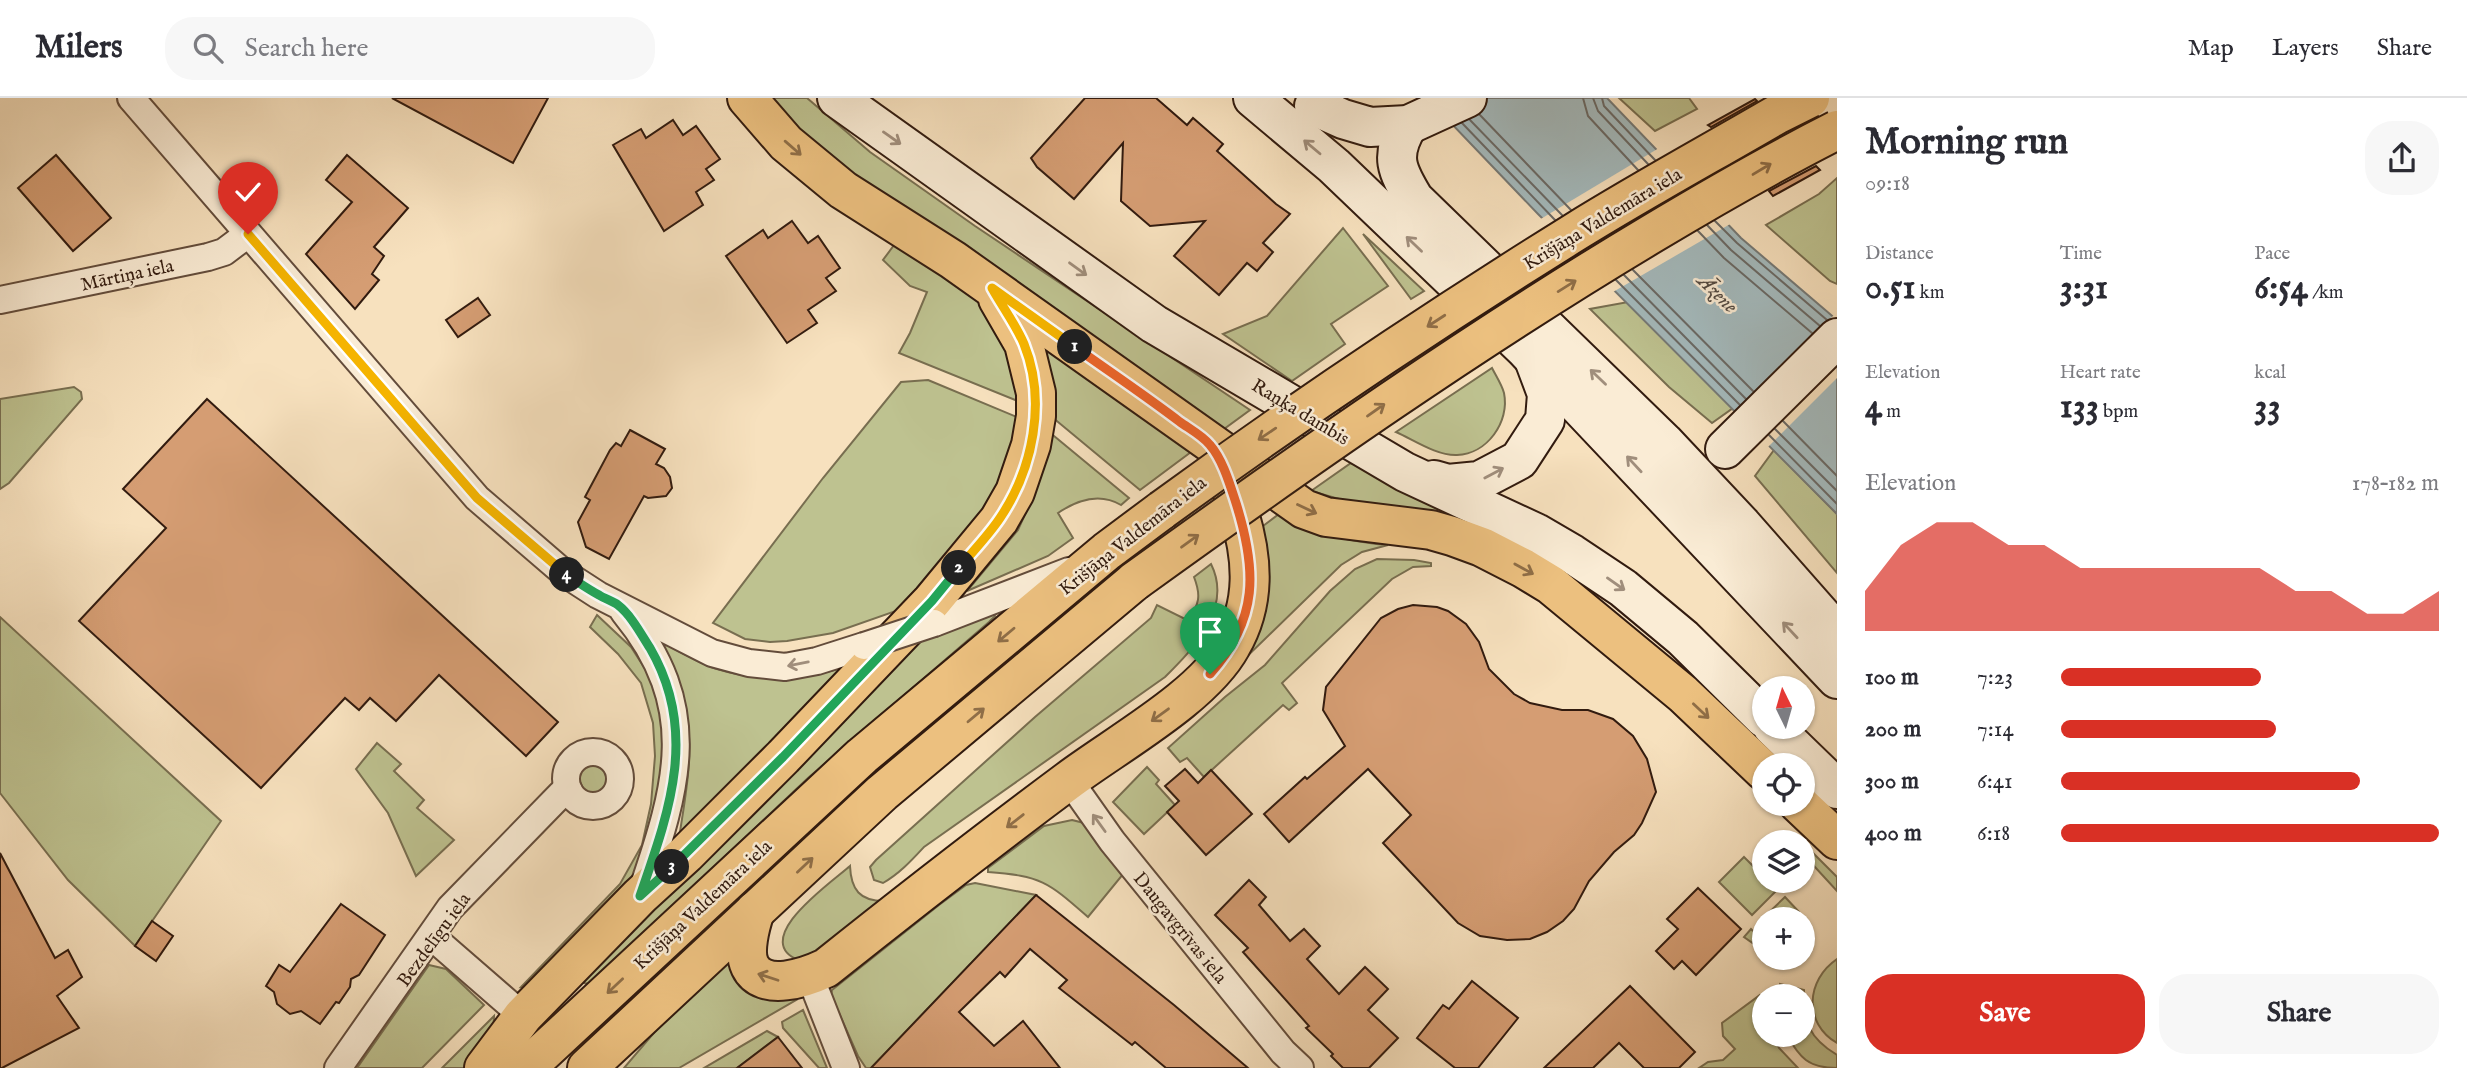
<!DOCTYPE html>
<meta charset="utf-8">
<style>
:root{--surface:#fff;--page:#f7f7f7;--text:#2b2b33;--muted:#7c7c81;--line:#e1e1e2;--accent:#d93025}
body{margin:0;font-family:"IM FELL English",serif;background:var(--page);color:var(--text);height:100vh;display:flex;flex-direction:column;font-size:26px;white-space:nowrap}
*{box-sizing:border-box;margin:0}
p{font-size:23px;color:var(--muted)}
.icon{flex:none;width:38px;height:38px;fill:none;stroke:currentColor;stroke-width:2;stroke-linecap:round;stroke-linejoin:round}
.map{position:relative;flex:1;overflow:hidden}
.sheet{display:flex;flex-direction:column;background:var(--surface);width:630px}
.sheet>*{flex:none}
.needle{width:46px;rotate:355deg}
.controls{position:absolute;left:1752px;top:578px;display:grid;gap:14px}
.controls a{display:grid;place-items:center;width:63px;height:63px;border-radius:50%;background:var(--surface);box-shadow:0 2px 5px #0004;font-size:35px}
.pin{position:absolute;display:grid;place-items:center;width:60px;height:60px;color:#fff;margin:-72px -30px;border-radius:50% 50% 50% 0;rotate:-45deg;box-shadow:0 0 7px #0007}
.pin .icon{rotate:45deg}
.km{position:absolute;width:35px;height:35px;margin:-18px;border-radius:50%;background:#222;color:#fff;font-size:19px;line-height:35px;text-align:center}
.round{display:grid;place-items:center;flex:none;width:74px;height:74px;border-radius:28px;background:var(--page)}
.headline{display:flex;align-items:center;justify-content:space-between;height:119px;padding:0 28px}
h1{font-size:38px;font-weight:700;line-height:52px}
.metrics{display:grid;grid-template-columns:repeat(3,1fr);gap:10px;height:119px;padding:7px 28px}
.metrics div{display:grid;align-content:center}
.metrics b{font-size:35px;font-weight:700}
.metrics small{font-size:19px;font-weight:400}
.metrics p{font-size:19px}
.chart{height:196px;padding:14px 28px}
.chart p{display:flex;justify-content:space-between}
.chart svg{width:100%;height:126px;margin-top:7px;fill:var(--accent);opacity:.7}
.primary-button{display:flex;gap:14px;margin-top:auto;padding:14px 28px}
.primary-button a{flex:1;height:80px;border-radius:28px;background:var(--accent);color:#fff;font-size:28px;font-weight:700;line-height:80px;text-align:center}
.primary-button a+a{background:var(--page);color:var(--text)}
ul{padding:0 28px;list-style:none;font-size:23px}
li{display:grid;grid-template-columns:112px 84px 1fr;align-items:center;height:52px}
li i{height:18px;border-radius:9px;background:var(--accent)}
header{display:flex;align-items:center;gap:42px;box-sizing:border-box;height:98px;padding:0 35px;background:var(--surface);border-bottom:2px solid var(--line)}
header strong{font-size:33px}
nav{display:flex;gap:38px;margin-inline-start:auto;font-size:24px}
.search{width:490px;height:63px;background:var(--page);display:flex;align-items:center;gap:18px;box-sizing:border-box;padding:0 24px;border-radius:28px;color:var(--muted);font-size:26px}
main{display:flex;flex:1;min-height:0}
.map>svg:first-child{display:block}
</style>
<header>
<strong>Milers</strong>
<div class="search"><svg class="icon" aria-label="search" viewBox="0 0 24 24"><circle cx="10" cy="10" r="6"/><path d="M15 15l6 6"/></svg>Search here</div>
<nav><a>Map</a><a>Layers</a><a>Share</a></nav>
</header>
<main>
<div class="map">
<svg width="1837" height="970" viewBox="0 0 1837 970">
<rect width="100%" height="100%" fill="#f7e1be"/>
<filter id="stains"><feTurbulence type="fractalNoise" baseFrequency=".00286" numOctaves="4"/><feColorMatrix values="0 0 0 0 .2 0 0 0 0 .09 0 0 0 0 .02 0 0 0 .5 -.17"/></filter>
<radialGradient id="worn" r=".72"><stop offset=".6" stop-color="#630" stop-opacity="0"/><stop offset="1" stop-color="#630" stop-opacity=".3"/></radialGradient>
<!-- green -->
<g fill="#bec290" stroke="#786e50" stroke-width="2">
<polygon points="769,0 807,0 870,54 975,128 1250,312 1224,331 1179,303 903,118 811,42"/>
<polygon points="1619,0 1689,0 1697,11 1655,33"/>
<polygon points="1837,80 1837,186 1830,183 1766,127 1819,96"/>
<polygon points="1343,130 1388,188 1331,226 1345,246 1292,283 1223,236 1267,218"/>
<polygon points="1363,136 1424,193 1411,201"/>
<path d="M897,143C931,166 984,195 1001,234C1011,257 1017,282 1025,306L899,255L910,235L927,194L910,188L883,162Z"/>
<polygon points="1628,204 1733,310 1712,325 1669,289 1590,211"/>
<polygon points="1032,235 1195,351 1140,392 1052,319"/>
<path d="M1492,270C1496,278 1502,287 1504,295C1510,324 1487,356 1457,357C1437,358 1414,342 1396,334Z"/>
<polygon points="928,282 1024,322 1007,394 896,513 833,535 787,543 770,544 745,541 713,525 823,380 901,284"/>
<polygon points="74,289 81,294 82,301 9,385 0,391 0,301"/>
<path d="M1048,333L1129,400L1121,407C1099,394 1077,402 1058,415L1073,440L1048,458L967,493L1018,432L1032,401Z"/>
<polygon points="1774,352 1837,416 1837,475 1755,378"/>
<polygon points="1351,365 1367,372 1496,431 1346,403 1311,393"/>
<path d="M1279,416C1320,434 1342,444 1388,447L1362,454L1341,467L1230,575L1263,428Z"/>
<polygon points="1377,461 1414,462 1431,465 1431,468 1413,469 1392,481 1282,585 1297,605 1289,612 1283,607 1204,679 1187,660 1180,664 1168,650 1225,599 1265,567 1330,493 1355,471"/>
<path d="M1211,466C1233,510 1194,550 1165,579L924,749C911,763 899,776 883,785L874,782L870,769L876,762L1035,619L1151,520L1157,507L1187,522C1200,507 1201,497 1194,479Z"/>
<polygon points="993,516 995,518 989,524 808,680 590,886 584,885 582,882 915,545"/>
<polygon points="597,517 631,549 651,580 662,619 663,654 660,703 639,776 537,888 521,889 620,786 642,747 651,706 655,658 653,625 641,585 618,556 590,529"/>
<polygon points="0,519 221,723 135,848 68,782 0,695"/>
<path d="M667,547C683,555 700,566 717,571C759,584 801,582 842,570L682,737L680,734C686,694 694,654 686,614C682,592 672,572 663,552V548Z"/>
<polygon points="377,645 401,666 394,673 424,702 417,710 454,742 416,778 388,715 356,671"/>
<circle cx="593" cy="681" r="19"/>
<polygon points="1147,669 1159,682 1156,686 1175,707 1144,736 1113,704"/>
<path d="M1072,722L1084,725L1124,775L1088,819C1048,784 1042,778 988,774V770L1044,728Z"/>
<polygon points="1803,745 1837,779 1837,793 1803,756"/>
<polygon points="1744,759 1764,779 1764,782 1767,782 1777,792 1752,817 1719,784"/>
<path d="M850,768C851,792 860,803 884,803L825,852L798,862C749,841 832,784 850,768Z"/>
<polygon points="975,785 1036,797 871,970 866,970 858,958 831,897 832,892 939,807 966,787"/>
<polygon points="1785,799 1799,814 1795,821 1764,821 1764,829 1759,824"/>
<polygon points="1751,831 1764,844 1764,853 1744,839"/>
<polygon points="738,848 785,899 796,902 679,970 624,970 664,923"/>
<path d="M1837,861V945C1803,925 1806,882 1837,861Z"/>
<polygon points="429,867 446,871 484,907 422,970 357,970"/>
<path d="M1780,886L1804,892C1803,924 1809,940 1837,957V970C1808,970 1800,960 1786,936H1802V898H1778Z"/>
<polygon points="1760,897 1764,902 1764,936 1773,936 1779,950 1798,970 1699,970 1708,964 1723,962 1735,951 1723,938 1722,925"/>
<polygon points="803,912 827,970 819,970 783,930 782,924"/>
<polygon points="494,918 493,942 468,970 442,970"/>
<polygon points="767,933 778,939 737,970 704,970"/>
</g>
<!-- water -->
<polygon fill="#a4babd" stroke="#767a77" stroke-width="2" points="1427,0 1607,0 1741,140 1837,222 1837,416 1538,116"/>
<!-- pier -->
<g fill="#f7e1be">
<polygon points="1659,50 1732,125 1613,194 1539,122"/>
<polygon points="1835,216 1837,280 1767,350 1733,315"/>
</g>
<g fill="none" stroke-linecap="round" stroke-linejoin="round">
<!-- shore -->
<g stroke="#6b6a66" stroke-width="2">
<polyline points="1583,0 1588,18 1638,72"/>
<polyline points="1593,0 1598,13 1648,66"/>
<polyline points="1602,0 1604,8 1655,62"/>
<polyline points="1479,16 1571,112"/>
<polyline points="1470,22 1562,117"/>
<polyline points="1462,25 1555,122"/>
<polyline points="1715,123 1737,145 1827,222"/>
<polyline points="1707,127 1731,152 1820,228"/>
<polyline points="1698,133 1724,160 1812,235"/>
<polyline points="1633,172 1753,293"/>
<polyline points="1624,177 1746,301"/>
<polyline points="1616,182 1740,307"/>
<polyline points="1783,323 1837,378"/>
<polyline points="1775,331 1837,393"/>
<polyline points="1769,337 1837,406"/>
</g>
</g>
<!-- building -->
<g fill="#d59d73" stroke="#321b0f" stroke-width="2">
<polygon points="392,0 548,0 513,65"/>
<polygon points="1085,0 1156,0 1187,27 1193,20 1223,46 1217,53 1276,106 1290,116 1263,145 1273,154 1257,173 1247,165 1219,197 1174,158 1205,123 1150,128 1121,103 1123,45 1074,101 1037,69 1031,60"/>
<polygon points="1755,1 1757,3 1711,29 1708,27"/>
<polygon points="673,22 683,37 696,28 720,61 706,71 714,82 696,94 703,107 664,133 613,47 641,31 646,40"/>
<polygon points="56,57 111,120 73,153 18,90"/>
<polygon points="347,57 408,110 374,149 384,158 372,176 379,182 355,211 306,156 352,104 326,82"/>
<polygon points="1816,68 1820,72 1773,98 1769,93"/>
<polygon points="792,123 808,145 818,138 840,170 826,180 836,193 808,212 817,225 787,245 726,158 763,132 768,140"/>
<polygon points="478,200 490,217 458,239 446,222"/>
<polygon points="207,301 558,624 526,658 439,577 396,623 370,600 359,612 345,600 261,690 79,523 166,430 123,391"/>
<polygon points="630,332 665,351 656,366 664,370 670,379 672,390 666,398 648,400 644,398 609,461 586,449 578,424 590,402 585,399 610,352 616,345 621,348"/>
<polygon points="1413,507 1437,509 1448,513 1466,526 1479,544 1489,571 1514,596 1530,605 1562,612 1588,612 1613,621 1633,638 1647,661 1656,694 1642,725 1634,737 1614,754 1589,783 1574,811 1563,823 1547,834 1530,841 1507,842 1480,838 1458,825 1383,745 1411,717 1368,671 1289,744 1264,716 1305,679 1307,681 1345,648 1323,612 1326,589 1381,520 1398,511"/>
<polygon points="1185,671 1198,685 1211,672 1252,716 1206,757 1167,714 1179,703 1165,688"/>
<polygon points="0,755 55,860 68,852 82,879 57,898 79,930 2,970 0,970"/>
<polygon points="1249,782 1266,799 1259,807 1290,843 1304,831 1320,848 1307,861 1339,896 1365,869 1388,891 1368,912 1398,940 1369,970 1343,970 1331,958 1333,956 1306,930 1309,928 1243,854 1248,850 1215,817"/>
<polygon points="1698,790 1741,831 1696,877 1682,863 1674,871 1656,853 1678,831 1667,821"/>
<polygon points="1036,797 1174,907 1248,970 1166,970 1135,944 1132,947 1059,890 1067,882 1030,851 1005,879 1000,874 959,914 994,948 1023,923 1060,970 871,970"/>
<polygon points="341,806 385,837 359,877 351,881 350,889 339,905 336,904 320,926 301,913 290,916 277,906 274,894 266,888 279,867 290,874"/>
<polygon points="152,823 173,838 156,863 135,848"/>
<polygon points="1472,883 1518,920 1478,970 1455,970 1417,940 1443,907 1449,911"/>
<polygon points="1630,888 1695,954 1679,970 1644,970 1619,945 1593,970 1544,970"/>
<polygon points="778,939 802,970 737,970"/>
</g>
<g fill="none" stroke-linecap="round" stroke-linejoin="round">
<!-- street casing -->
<g stroke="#634c3b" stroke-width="30">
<g id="street">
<polyline points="131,0 477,400 564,475 598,497 712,555 749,565 785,569 817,563 864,548"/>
<polyline points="0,202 208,159 224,154 248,136"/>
<path d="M624,514C702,609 678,687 642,793"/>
<polyline points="934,525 1069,473"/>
<circle cx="593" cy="681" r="27"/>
<polyline points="1069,682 1112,743 1283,954 1300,970"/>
<polyline points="431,838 523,918"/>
<polyline points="814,876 813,886 846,970"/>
<polyline points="338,970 450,810 561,696 569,693"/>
</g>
</g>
<!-- secondary casing -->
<g stroke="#321b0f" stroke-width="42">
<g id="secondary">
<polyline points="837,0 1154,226 1405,374 1536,435 1572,456 1623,490 1683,540 1764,620"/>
<polyline points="1253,0 1334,68 1524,250 1837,581"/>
<polyline points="1314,8 1343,21 1370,29 1408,27 1467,0"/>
<path d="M1408,27C1389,58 1397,73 1414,101L1664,344L1742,427L1837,535"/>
<polyline points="1725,351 1837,240"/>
<polyline points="1434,382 1448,386 1479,383 1519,362 1545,322 1547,296 1535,264"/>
<polyline points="1772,628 1837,691"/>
</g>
</g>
<!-- primary casing -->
<g stroke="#321b0f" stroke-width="42">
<g id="primary">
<polyline points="747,0 786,45 843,92 953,162 1304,411 1326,419 1431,432 1452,438 1482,449 1523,470 1551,487 1683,596 1764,673"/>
<polyline points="1798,705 1837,742"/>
<path d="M755,813C750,828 743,854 750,868C763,895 807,879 826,870C906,806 987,743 1069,682C1117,646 1203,599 1231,548C1256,505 1253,461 1239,415C1235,403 1232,391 1227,380"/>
<polyline points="484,970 523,918 640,798 686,756 783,659 932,503 999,422 1015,394 1031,347 1036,318 1036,295 1024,246 998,201"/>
<polyline points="526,970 862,658 1107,453 1162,412"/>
<polyline points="587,970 882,695 1135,483"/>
</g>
</g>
<!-- street -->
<use href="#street" stroke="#faecd5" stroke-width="26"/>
<!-- secondary -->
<use href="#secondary" stroke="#faecd5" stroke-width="38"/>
<!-- primary -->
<use href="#primary" stroke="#ecc07f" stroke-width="38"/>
<!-- street-bridge casing -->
<g stroke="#634c3b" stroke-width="30" stroke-linecap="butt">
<polyline id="street-bridge" points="864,548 934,525"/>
</g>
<!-- primary-bridge casing -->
<g stroke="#321b0f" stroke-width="42" stroke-linecap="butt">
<g id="primary-bridge">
<path d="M1162,412C1296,314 1434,222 1575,134C1641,93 1709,56 1776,17L1810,0"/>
<path d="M1135,483C1304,361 1474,242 1653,135C1713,99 1774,64 1837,32"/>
</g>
</g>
<!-- street-bridge -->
<use href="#street-bridge" stroke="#faecd5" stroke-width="26"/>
<!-- primary-bridge -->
<use href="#primary-bridge" stroke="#ecc07f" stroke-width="38"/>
</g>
<!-- one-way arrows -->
<defs><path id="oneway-shaft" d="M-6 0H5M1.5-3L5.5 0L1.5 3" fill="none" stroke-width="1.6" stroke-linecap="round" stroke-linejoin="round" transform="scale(1.75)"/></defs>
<g stroke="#a08e7c">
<use href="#oneway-shaft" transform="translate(892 40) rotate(35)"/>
<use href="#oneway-shaft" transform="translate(1312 49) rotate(-140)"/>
<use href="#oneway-shaft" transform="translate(1414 146) rotate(-136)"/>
<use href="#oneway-shaft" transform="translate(1078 171) rotate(36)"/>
<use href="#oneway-shaft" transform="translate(1598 279) rotate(-136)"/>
<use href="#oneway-shaft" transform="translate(1634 366) rotate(-133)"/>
<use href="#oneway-shaft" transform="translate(1494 375) rotate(-28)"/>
<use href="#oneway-shaft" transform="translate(1616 486) rotate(35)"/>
<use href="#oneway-shaft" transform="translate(1790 532) rotate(-133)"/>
<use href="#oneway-shaft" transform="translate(798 566) rotate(169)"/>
<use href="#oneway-shaft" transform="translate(1099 725) rotate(-126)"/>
</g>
<g stroke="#8f6e47">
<use href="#oneway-shaft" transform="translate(793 50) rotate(41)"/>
<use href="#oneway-shaft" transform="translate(1762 71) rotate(-31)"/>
<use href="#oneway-shaft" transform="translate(1567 188) rotate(-32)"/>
<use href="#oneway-shaft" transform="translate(1436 223) rotate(147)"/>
<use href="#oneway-shaft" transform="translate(1376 312) rotate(-35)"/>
<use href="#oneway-shaft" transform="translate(1267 336) rotate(146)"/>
<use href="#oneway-shaft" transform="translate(1307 411) rotate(25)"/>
<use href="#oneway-shaft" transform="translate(1190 443) rotate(-36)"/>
<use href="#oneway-shaft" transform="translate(1524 471) rotate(29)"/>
<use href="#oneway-shaft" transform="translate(1006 537) rotate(140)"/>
<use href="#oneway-shaft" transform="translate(1701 613) rotate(43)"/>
<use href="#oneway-shaft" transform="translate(976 617) rotate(-40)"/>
<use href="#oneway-shaft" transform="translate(1160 617) rotate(144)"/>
<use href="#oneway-shaft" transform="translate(1015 723) rotate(142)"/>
<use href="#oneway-shaft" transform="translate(805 767) rotate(-43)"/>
<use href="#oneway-shaft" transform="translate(768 879) rotate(-162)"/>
<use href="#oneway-shaft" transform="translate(615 888) rotate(137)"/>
</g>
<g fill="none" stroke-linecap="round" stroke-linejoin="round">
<!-- split-1 casing -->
<g stroke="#fff" stroke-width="14">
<path id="split-1" d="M1075,249C1110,274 1146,298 1180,324C1190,331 1203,338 1210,347C1223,362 1230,387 1236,405C1257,472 1259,521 1210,576"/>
</g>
<!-- split-2 casing -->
<g stroke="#fff" stroke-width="14">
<path id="split-2" d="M959,470C972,454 988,438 1000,420C1033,371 1047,303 1024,246C1016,227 1002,208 992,190L1075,249"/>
</g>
<!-- split-3 casing -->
<g stroke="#fff" stroke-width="14">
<polyline id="split-3" points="672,769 783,659 932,503 959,470"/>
</g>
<!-- split-4 casing -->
<g stroke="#fff" stroke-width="14">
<path id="split-4" d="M567,477C578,484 588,491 599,497C605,501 613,503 618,507C631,517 641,536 650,550C699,634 669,714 640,798L672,769"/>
</g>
<!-- split-5 casing -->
<g stroke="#fff" stroke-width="14">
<polyline id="split-5" points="248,136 477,400 567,477"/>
</g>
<!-- split-1 -->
<use href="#split-1" stroke="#f0652b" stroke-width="9"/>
<!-- split-2 -->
<use href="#split-2" stroke="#f5b400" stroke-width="9"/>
<!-- split-3 -->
<use href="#split-3" stroke="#22a559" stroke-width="9"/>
<!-- split-4 -->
<use href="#split-4" stroke="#22a559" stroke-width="9"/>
<!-- split-5 -->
<use href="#split-5" stroke="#f5b400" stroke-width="9"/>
</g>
<g text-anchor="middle" stroke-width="5" stroke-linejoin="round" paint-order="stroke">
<!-- street labels -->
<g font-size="19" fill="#321b0f" stroke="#faecd5">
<text transform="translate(1602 120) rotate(-31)" y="7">Krišjāņa Valdemāra iela</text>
<text transform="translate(127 176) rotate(-12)" y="7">Mārtiņa iela</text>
<text transform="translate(1301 313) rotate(31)" y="7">Raņķa dambis</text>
<text transform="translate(1132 437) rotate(-38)" y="7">Krišjāņa Valdemāra iela</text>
<text transform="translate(702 806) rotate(-43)" y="7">Krišjāņa Valdemāra iela</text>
<text transform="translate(1181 829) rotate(51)" y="7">Daugavgrīvas iela</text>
<text transform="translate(433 841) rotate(-54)" y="7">Bezdelīgu iela</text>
</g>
<!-- water labels -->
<g font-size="21" font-style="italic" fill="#544b43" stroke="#faecd5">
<text transform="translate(1718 195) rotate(44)" y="7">Āzene</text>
</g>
</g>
<rect width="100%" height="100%" filter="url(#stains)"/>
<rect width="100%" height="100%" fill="url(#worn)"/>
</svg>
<div class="controls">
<a><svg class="needle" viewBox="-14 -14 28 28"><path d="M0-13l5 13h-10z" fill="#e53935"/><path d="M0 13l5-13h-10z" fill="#7c7c81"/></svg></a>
<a><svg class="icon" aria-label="locate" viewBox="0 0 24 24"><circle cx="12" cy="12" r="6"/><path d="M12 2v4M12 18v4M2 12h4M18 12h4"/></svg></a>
<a><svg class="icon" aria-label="layers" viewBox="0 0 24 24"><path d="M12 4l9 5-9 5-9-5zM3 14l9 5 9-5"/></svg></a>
<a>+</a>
<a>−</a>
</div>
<div class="pin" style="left:1210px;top:576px;background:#1e9e55"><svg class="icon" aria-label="arrive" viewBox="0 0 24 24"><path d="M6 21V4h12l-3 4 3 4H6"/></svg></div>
<div class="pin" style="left:248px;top:136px;background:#d93025"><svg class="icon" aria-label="check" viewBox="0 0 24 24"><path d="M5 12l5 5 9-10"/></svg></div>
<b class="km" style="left:1075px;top:249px">1</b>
<b class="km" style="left:959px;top:470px">2</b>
<b class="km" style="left:672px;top:769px">3</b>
<b class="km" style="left:567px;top:477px">4</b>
</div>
<section class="sheet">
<div class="headline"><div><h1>Morning run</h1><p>09:18</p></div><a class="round"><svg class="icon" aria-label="share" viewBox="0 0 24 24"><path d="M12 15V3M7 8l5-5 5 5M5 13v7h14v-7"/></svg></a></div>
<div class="metrics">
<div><p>Distance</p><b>0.51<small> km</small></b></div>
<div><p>Time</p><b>3:31</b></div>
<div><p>Pace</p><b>6:54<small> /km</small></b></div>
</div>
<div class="metrics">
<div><p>Elevation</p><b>4<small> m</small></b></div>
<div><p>Heart rate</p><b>133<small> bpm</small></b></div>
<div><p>kcal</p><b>33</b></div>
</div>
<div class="chart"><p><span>Elevation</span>178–182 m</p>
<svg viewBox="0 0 160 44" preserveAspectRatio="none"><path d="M0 44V30L10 14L20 6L30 6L40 14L50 14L60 22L70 22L80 22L90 22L100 22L110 22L120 30L130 30L140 38L150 38L160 30V44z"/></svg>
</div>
<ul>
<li><b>100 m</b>7:23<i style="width:53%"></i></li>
<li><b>200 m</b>7:14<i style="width:57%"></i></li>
<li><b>300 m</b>6:41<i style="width:79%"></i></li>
<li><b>400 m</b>6:18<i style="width:100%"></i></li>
</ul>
<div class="primary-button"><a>Save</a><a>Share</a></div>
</section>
</main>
